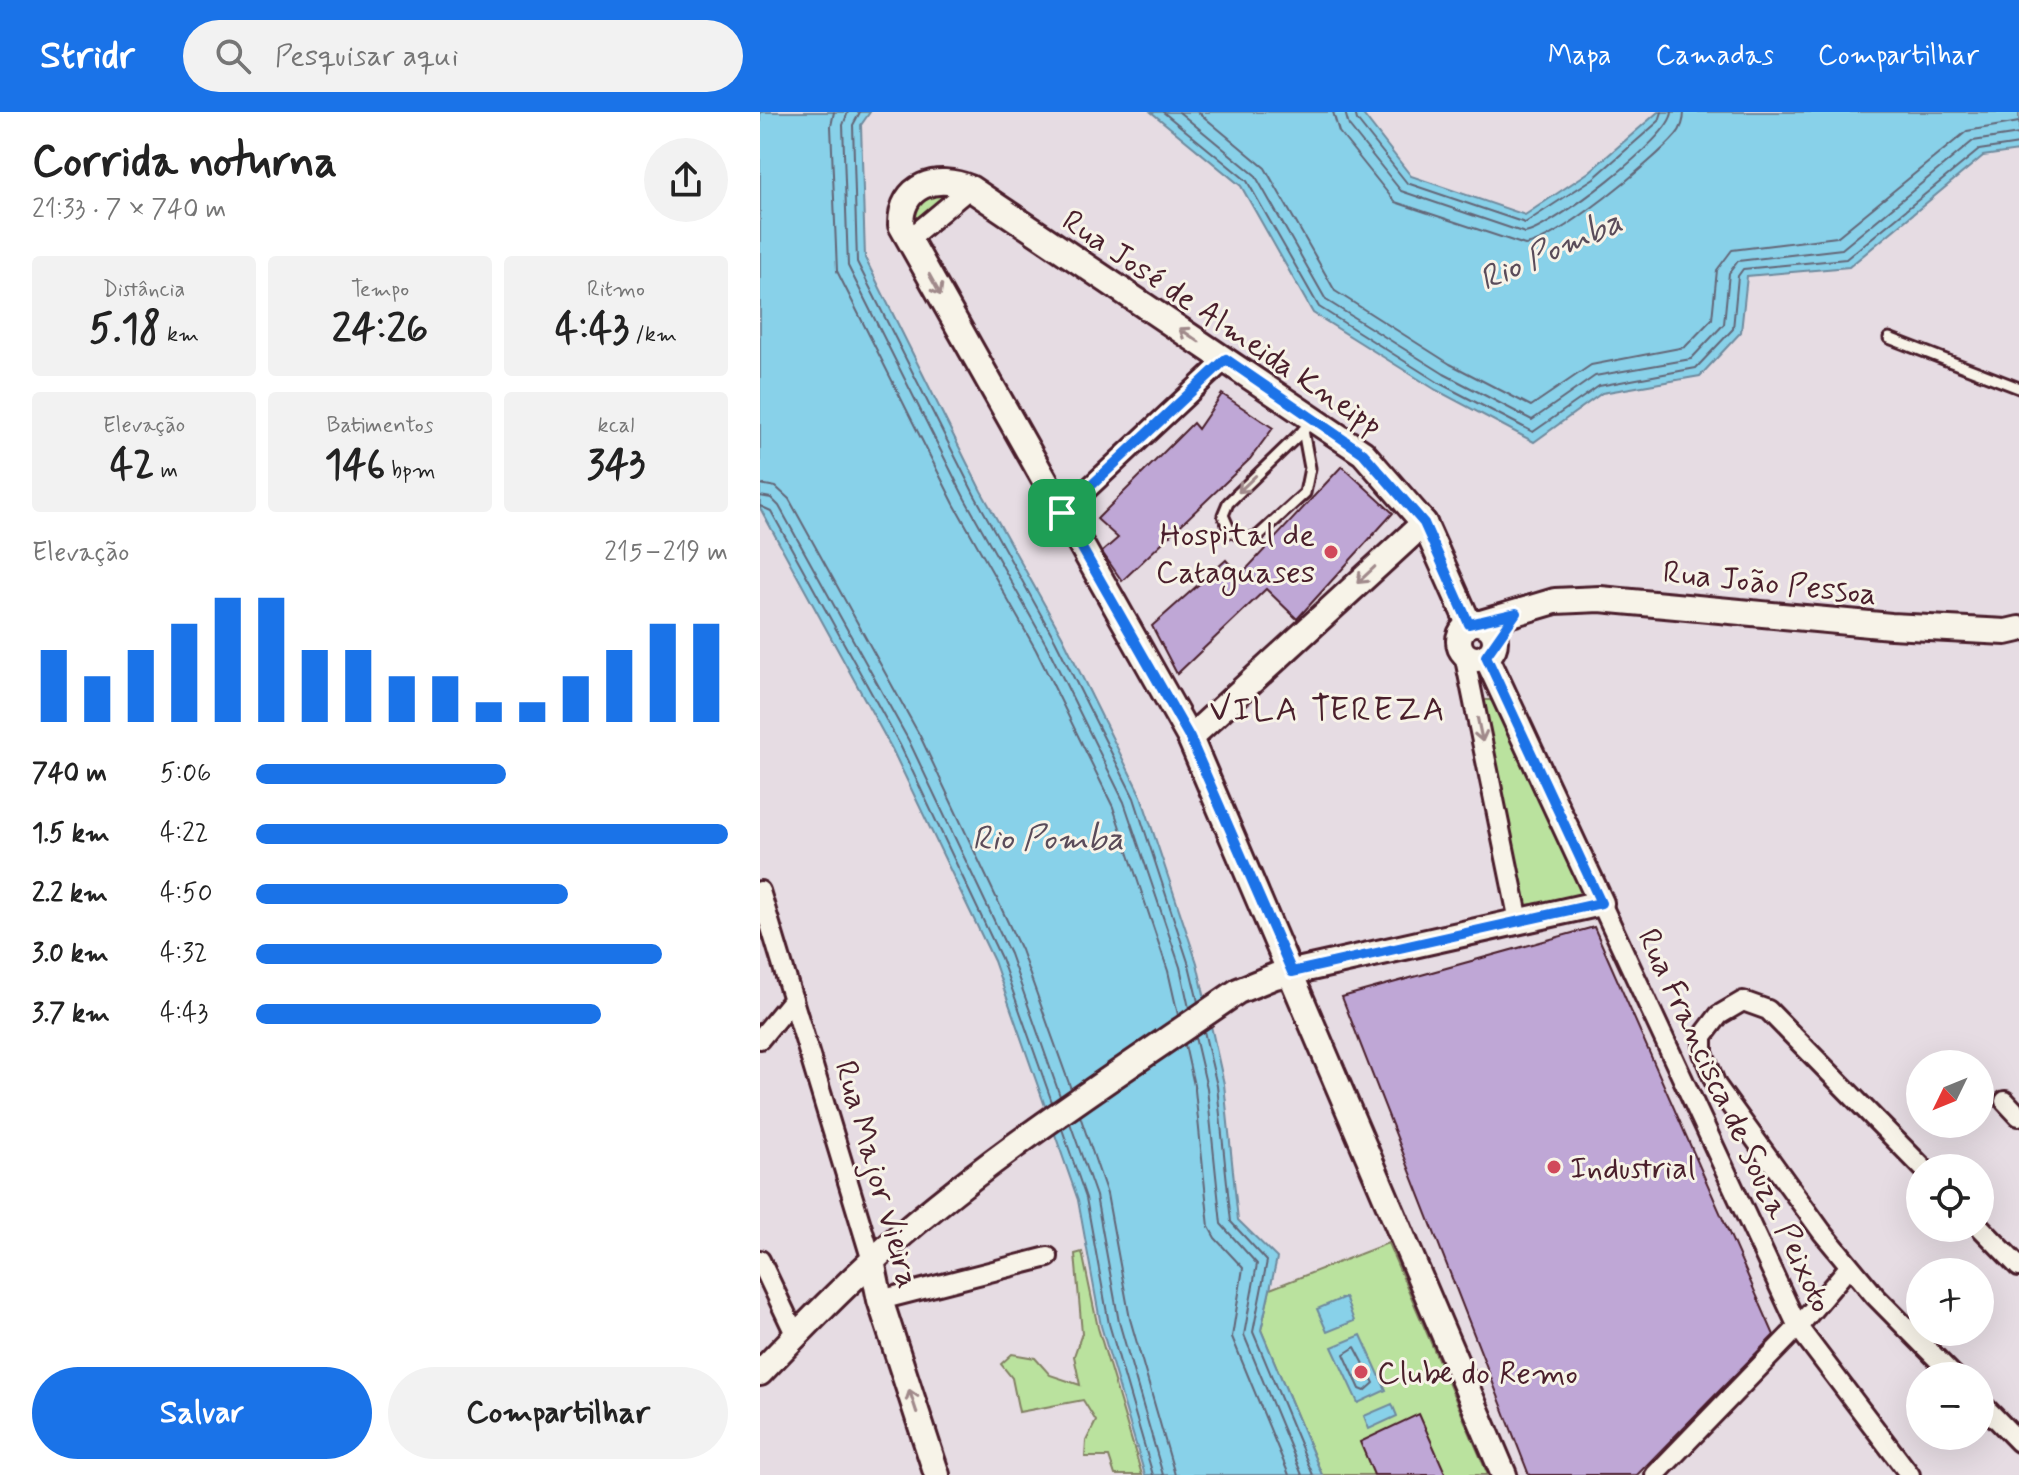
<!DOCTYPE html>
<html lang="pt">
<meta charset="utf-8">
<style>
:root{--surface:#fff;--page:#f2f2f2;--text:#222;--muted:#767676;--accent:#1a73e8}
body{margin:0;font-family:Mynerve,sans-serif;background:var(--page);color:var(--text);height:100vh;display:flex;flex-direction:column;font-size:30px;white-space:nowrap}
*{box-sizing:border-box;margin:0}
p{font-size:26px;color:var(--muted)}
.icon{flex:none;width:44px;height:44px;fill:none;stroke:currentColor;stroke-width:2;stroke-linecap:round;stroke-linejoin:round}
.map{position:relative;flex:1;overflow:hidden}
.panel{display:flex;flex-direction:column;background:var(--surface);width:760px}
.panel>*{flex:none}
.needle{width:52px;rotate:227deg}
.fabs{position:absolute;left:1146px;top:938px;display:grid;gap:16px}
.fabs a{display:grid;place-items:center;width:88px;height:88px;border-radius:50%;background:var(--surface);box-shadow:0 8px 32px #0002;font-size:40px}
.pin{position:absolute;display:grid;place-items:center;width:68px;height:68px;color:#fff;margin:-34px;border-radius:16px;box-shadow:0 4px 12px #0006}
.round{display:grid;place-items:center;flex:none;width:84px;height:84px;border-radius:42px;background:var(--page)}
.headline{display:flex;align-items:center;justify-content:space-between;height:136px;padding:0 32px}
h1{font-size:44px;font-weight:800;line-height:60px}
.stats{display:grid;grid-template-columns:repeat(3,1fr);gap:12px;height:136px;padding:8px 32px}
.stats div{display:grid;align-content:center;border-radius:8px;background:var(--page);text-align:center}
.stats b{font-size:40px;font-weight:800}
.stats small{font-size:22px;font-weight:400}
.stats p{font-size:22px}
.chart{height:224px;padding:16px 32px}
.chart p{display:flex;justify-content:space-between}
.chart svg{width:100%;height:144px;margin-top:8px;stroke:var(--accent);stroke-width:6}
.primary-button{display:flex;gap:16px;margin-top:auto;padding:16px 32px}
.primary-button a{flex:1;height:92px;border-radius:48px;background:var(--accent);color:#fff;font-size:32px;font-weight:800;line-height:92px;text-align:center}
.primary-button a+a{background:var(--page);color:var(--text)}
ul{padding:0 32px;list-style:none;font-size:26px}
li{display:grid;grid-template-columns:128px 96px 1fr;align-items:center;height:60px}
li i{height:20px;border-radius:10px;background:var(--accent)}
header{display:flex;align-items:center;gap:48px;box-sizing:border-box;height:112px;padding:0 40px;background:var(--accent);color:#fff}
header strong{font-size:38px}
nav{display:flex;gap:44px;margin-inline-start:auto;font-size:28px}
.search{width:560px;height:72px;background:var(--page);display:flex;align-items:center;gap:20px;box-sizing:border-box;padding:0 28px;border-radius:44px;color:var(--muted);font-size:30px}
main{display:flex;flex:1;min-height:0}
.map>svg:first-child{display:block}
</style>
<header>
<strong>Stridr</strong>
<div class="search"><svg class="icon" aria-label="search" viewBox="0 0 24 24"><circle cx="10" cy="10" r="6"/><path d="M15 15l6 6"/></svg>Pesquisar aqui</div>
<nav><a>Mapa</a><a>Camadas</a><a>Compartilhar</a></nav>
</header>
<main>
<section class="panel">
<div class="headline"><div><h1>Corrida noturna</h1><p>21:33 · 7 × 740 m</p></div><a class="round"><svg class="icon" aria-label="share" viewBox="0 0 24 24"><path d="M12 15V3M7 8l5-5 5 5M5 13v7h14v-7"/></svg></a></div>
<div class="stats">
<div><p>Distância</p><b>5.18<small> km</small></b></div>
<div><p>Tempo</p><b>24:26</b></div>
<div><p>Ritmo</p><b>4:43<small> /km</small></b></div>
</div>
<div class="stats">
<div><p>Elevação</p><b>42<small> m</small></b></div>
<div><p>Batimentos</p><b>146<small> bpm</small></b></div>
<div><p>kcal</p><b>343</b></div>
</div>
<div class="chart"><p><span>Elevação</span>215–219 m</p>
<svg viewBox="0 0 160 44" preserveAspectRatio="none"><path d="M5 44V22M15 44V30M25 44V22M35 44V14M45 44V6M55 44V6M65 44V22M75 44V22M85 44V30M95 44V30M105 44V38M115 44V38M125 44V30M135 44V22M145 44V14M155 44V14"/></svg>
</div>
<ul>
<li><b>740 m</b>5:06<i style="width:53%"></i></li>
<li><b>1.5 km</b>4:22<i style="width:100%"></i></li>
<li><b>2.2 km</b>4:50<i style="width:66%"></i></li>
<li><b>3.0 km</b>4:32<i style="width:86%"></i></li>
<li><b>3.7 km</b>4:43<i style="width:73%"></i></li>
</ul>
<div class="primary-button"><a>Salvar</a><a>Compartilhar</a></div>
</section>
<div class="map">
<svg width="1259" height="1363" viewBox="0 0 1259 1363">
<rect width="100%" height="100%" fill="#e6dce3"/>
<filter id="ink" filterUnits="userSpaceOnUse"><feTurbulence type="fractalNoise" baseFrequency=".0125" numOctaves="2"/><feDisplacementMap in="SourceGraphic" scale="16" xChannelSelector="R" yChannelSelector="G"/><feConvolveMatrix kernelMatrix="1 2 1 2 8 2 1 2 1" color-interpolation-filters="sRGB"/></filter>
<g filter="url(#ink)">
<!-- green -->
<g fill="#bae29e" stroke="#828064" stroke-width="2">
<polygon points="202,78 165,107 152,112 157,80"/>
<polygon points="718,588 730,588 742,596 829,784 766,793"/>
<polygon points="628,1131 728,1363 562,1363 501,1218 510,1177"/>
<polygon points="322,1140 338,1216 382,1363 355,1363 349,1345 325,1345 326,1329 336,1309 323,1288 259,1300 252,1266 241,1252 252,1242 275,1246 290,1263 320,1273 314,1244 322,1221 315,1142"/>
</g>
<!-- water -->
<g fill="#88d1e9" stroke="#6f8a9d" stroke-width="2">
<polygon points="0,0 110,0 101,13 105,146 221,379 302,524 381,684 437,851 464,972 478,1108 517,1146 501,1218 562,1363 385,1363 341,1214 318,1088 234,849 132,637 0,396"/>
<polygon points="391,0 601,0 651,64 765,103 829,60 898,0 1259,0 1259,39 1223,44 1089,155 987,164 981,220 940,264 842,281 774,330 676,278 553,201 481,74"/>
<polygon points="585,1185 594,1209 567,1220 557,1197"/>
<polygon points="601,1223 626,1278 598,1291 572,1235"/>
<polygon points="632,1292 637,1304 609,1317 604,1304"/>
</g>
<g fill="none" stroke-linecap="round" stroke-linejoin="round">
<!-- shore -->
<g stroke="#636677" stroke-width="2">
<polyline points="74,0 71,14 77,159 194,392 276,538 353,695 408,859 418,903"/>
<polyline points="88,0 83,13 88,154 205,387 286,532 364,690 420,855 429,896"/>
<polyline points="100,0 93,13 97,150 214,382 295,528 374,686 429,853 438,890"/>
<polyline points="403,0 487,69 559,195 679,271 773,320 839,274 936,256 973,217 978,164 983,157 1086,147 1219,38 1259,32"/>
<polyline points="419,0 495,63 566,188 684,262 772,308 835,264 931,247 964,212 969,161 978,149 1082,137 1213,29 1259,22"/>
<polyline points="438,0 505,56 575,179 690,252 771,294 831,253 925,235 952,207 957,158 972,138 1077,125 1207,19 1259,10"/>
<path d="M573,0L579,20L635,90L765,133C797,129 894,49 916,23C922,16 924,9 924,0"/>
<path d="M585,0L589,14L641,79L765,121C792,116 911,26 912,0"/>
<polyline points="595,0 597,8 647,71 765,111 834,66 899,9 902,0"/>
<polyline points="0,372 16,375 29,387 160,624 261,838 311,977"/>
<polyline points="0,384 11,386 19,394 149,629 250,842 300,984"/>
<polyline points="0,394 11,399 140,633 241,846 292,990"/>
<polyline points="444,919 457,974 471,1110 507,1149 493,1220 553,1363"/>
<polyline points="435,925 447,976 461,1112 497,1152 484,1223 542,1363"/>
<polyline points="425,933 435,978 449,1115 455,1126 483,1156 472,1225 529,1363"/>
<polyline points="320,1004 347,1082 370,1207 415,1363"/>
<polyline points="310,1011 336,1084 359,1210 403,1363"/>
<polyline points="302,1017 326,1086 349,1212 393,1363"/>
<polygon points="595,1235 614,1271 605,1279 600,1277 584,1242"/>
</g>
</g>
<!-- building -->
<g fill="#bfa7d6" stroke="#4a1f2b" stroke-width="2">
<polygon points="462,282 513,316 490,347 362,469 342,440 358,426 337,407 433,311 438,317"/>
<polygon points="582,354 633,401 537,507 506,477 417,562 392,514 466,448 480,464"/>
<polygon points="834,815 1014,1223 877,1363 769,1363 582,885"/>
<polygon points="659,1302 686,1363 614,1363 600,1330"/>
</g>
<g fill="none" stroke-linecap="round" stroke-linejoin="round">
<!-- lane casing -->
<g stroke="#4a1f2b" stroke-width="15">
<g id="lane">
<polyline points="1129,226 1259,276"/>
<polyline points="543,318 550,356 545,381 498,424 487,427 470,419 463,403 468,391 552,310"/>
</g>
</g>
<!-- street casing -->
<g stroke="#4a1f2b" stroke-width="24">
<g id="street">
<polyline points="149,127 210,76"/>
<polyline points="302,401 466,247"/>
<polyline points="704,542 759,809"/>
<polyline points="0,779 112,1149"/>
<polyline points="841,791 1038,1215 1150,1363"/>
<polyline points="0,927 33,887"/>
<polyline points="1245,989 1259,1004"/>
<polyline points="1163,1056 1008,898 983,889 959,903 943,924 943,941 956,973 1062,1120 1115,1184 1194,1264"/>
<polyline points="1220,1115 1259,1155"/>
<polyline points="0,1148 36,1224"/>
<polyline points="120,1188 288,1145"/>
<polyline points="1220,1290 1259,1330"/>
<polyline points="895,1363 1038,1215 1089,1155"/>
</g>
</g>
<!-- secondary casing -->
<g stroke="#4a1f2b" stroke-width="30">
<g id="secondary">
<circle cx="717" cy="529" r="18"/>
<polyline points="721,511 795,489 840,487 1131,514 1246,520 1259,517"/>
<path d="M709,512L664,411L603,341L210,76C177,62 141,72 141,113L430,626L744,1363"/>
<polyline points="430,626 664,411"/>
<polyline points="112,1149 120,1188 177,1363"/>
<path d="M0,1261C36,1223 73,1185 112,1149C224,1047 354,965 478,879L515,864L841,791L726,544"/>
</g>
</g>
<!-- lane -->
<use href="#lane" stroke="#f7f3e8" stroke-width="9"/>
<!-- street -->
<use href="#street" stroke="#f7f3e8" stroke-width="18"/>
<!-- secondary -->
<use href="#secondary" stroke="#f7f3e8" stroke-width="24"/>
</g>
<!-- one-way arrows -->
<defs><path id="oneway-shaft" d="M-6 0H5M1.5-3L5.5 0L1.5 3" fill="none" stroke-width="1.6" stroke-linecap="round" stroke-linejoin="round" transform="scale(2)"/></defs>
<g stroke="#a0898a">
<use href="#oneway-shaft" transform="translate(175 173) rotate(61)"/>
<use href="#oneway-shaft" transform="translate(429 223) rotate(-146)"/>
<use href="#oneway-shaft" transform="translate(487 372) rotate(136)"/>
<use href="#oneway-shaft" transform="translate(606 463) rotate(137)"/>
<use href="#oneway-shaft" transform="translate(720 618) rotate(78)"/>
<use href="#oneway-shaft" transform="translate(153 1289) rotate(-108)"/>
</g>
</g>
<g fill="none" stroke-linecap="round" stroke-linejoin="round" filter="url(#ink)">
<!-- route casing -->
<g stroke="#fff" stroke-width="16">
<polygon id="route" points="466,247 603,341 664,411 709,512 756,501 726,544 841,791 532,860 430,626 302,401"/>
</g>
<!-- route -->
<use href="#route" stroke="#1a73e8" stroke-width="10"/>
</g>
<!-- markers -->
<g fill="#d1495b" stroke="#f7f3e8" stroke-width="3">
<circle cx="571" cy="440" r="8"/>
<circle cx="794" cy="1055" r="8"/>
<circle cx="601" cy="1260" r="8"/>
</g>
<g text-anchor="middle" stroke-width="6" stroke-linejoin="round" paint-order="stroke">
<!-- street labels -->
<g font-size="32" fill="#4a1f2b" stroke="#f7f3e8">
<text transform="translate(463 210) rotate(34)" y="11">Rua José de Almeida Kneipp</text>
<text transform="translate(1010 470) rotate(6)" y="11">Rua João Pessoa</text>
<text transform="translate(976 1008) rotate(65)" y="11">Rua Francisca de Souza Peixoto</text>
<text transform="translate(118 1062) rotate(74)" y="11">Rua Major Vieira</text>
</g>
<!-- poi labels -->
<g font-size="32" fill="#4a1f2b" stroke="#f7f3e8" text-anchor="start">
<text x="555" y="433" text-anchor="end">Hospital de<tspan x="555" dy="37">Cataguases</tspan></text>
<text x="810" y="1066">Industrial</text>
<text x="617" y="1271">Clube do Remo</text>
</g>
<!-- water labels -->
<g font-size="34" font-style="italic" fill="#5a4c5a" stroke="#f7f3e8">
<text transform="translate(790 137) rotate(-24)" y="12">Rio Pomba</text>
<text x="288" y="737">Rio Pomba</text>
</g>
<!-- neighbourhood labels -->
<g font-size="34" letter-spacing="2" fill="#4a1f2b" stroke="#f7f3e8">
<text x="568" y="608">VILA TEREZA</text>
</g>
</g>
</svg>
<div class="fabs">
<a><svg class="needle" viewBox="-14 -14 28 28"><path d="M0-13l5 13h-10z" fill="#e53935"/><path d="M0 13l5-13h-10z" fill="#767676"/></svg></a>
<a><svg class="icon" aria-label="locate" viewBox="0 0 24 24"><circle cx="12" cy="12" r="6"/><path d="M12 2v4M12 18v4M2 12h4M18 12h4"/></svg></a>
<a>+</a>
<a>−</a>
</div>
<div class="pin" style="left:302px;top:401px;background:#1e9e55"><svg class="icon" aria-label="arrive" viewBox="0 0 24 24"><path d="M6 21V4h12l-3 4 3 4H6"/></svg></div>
</div>
</main>
